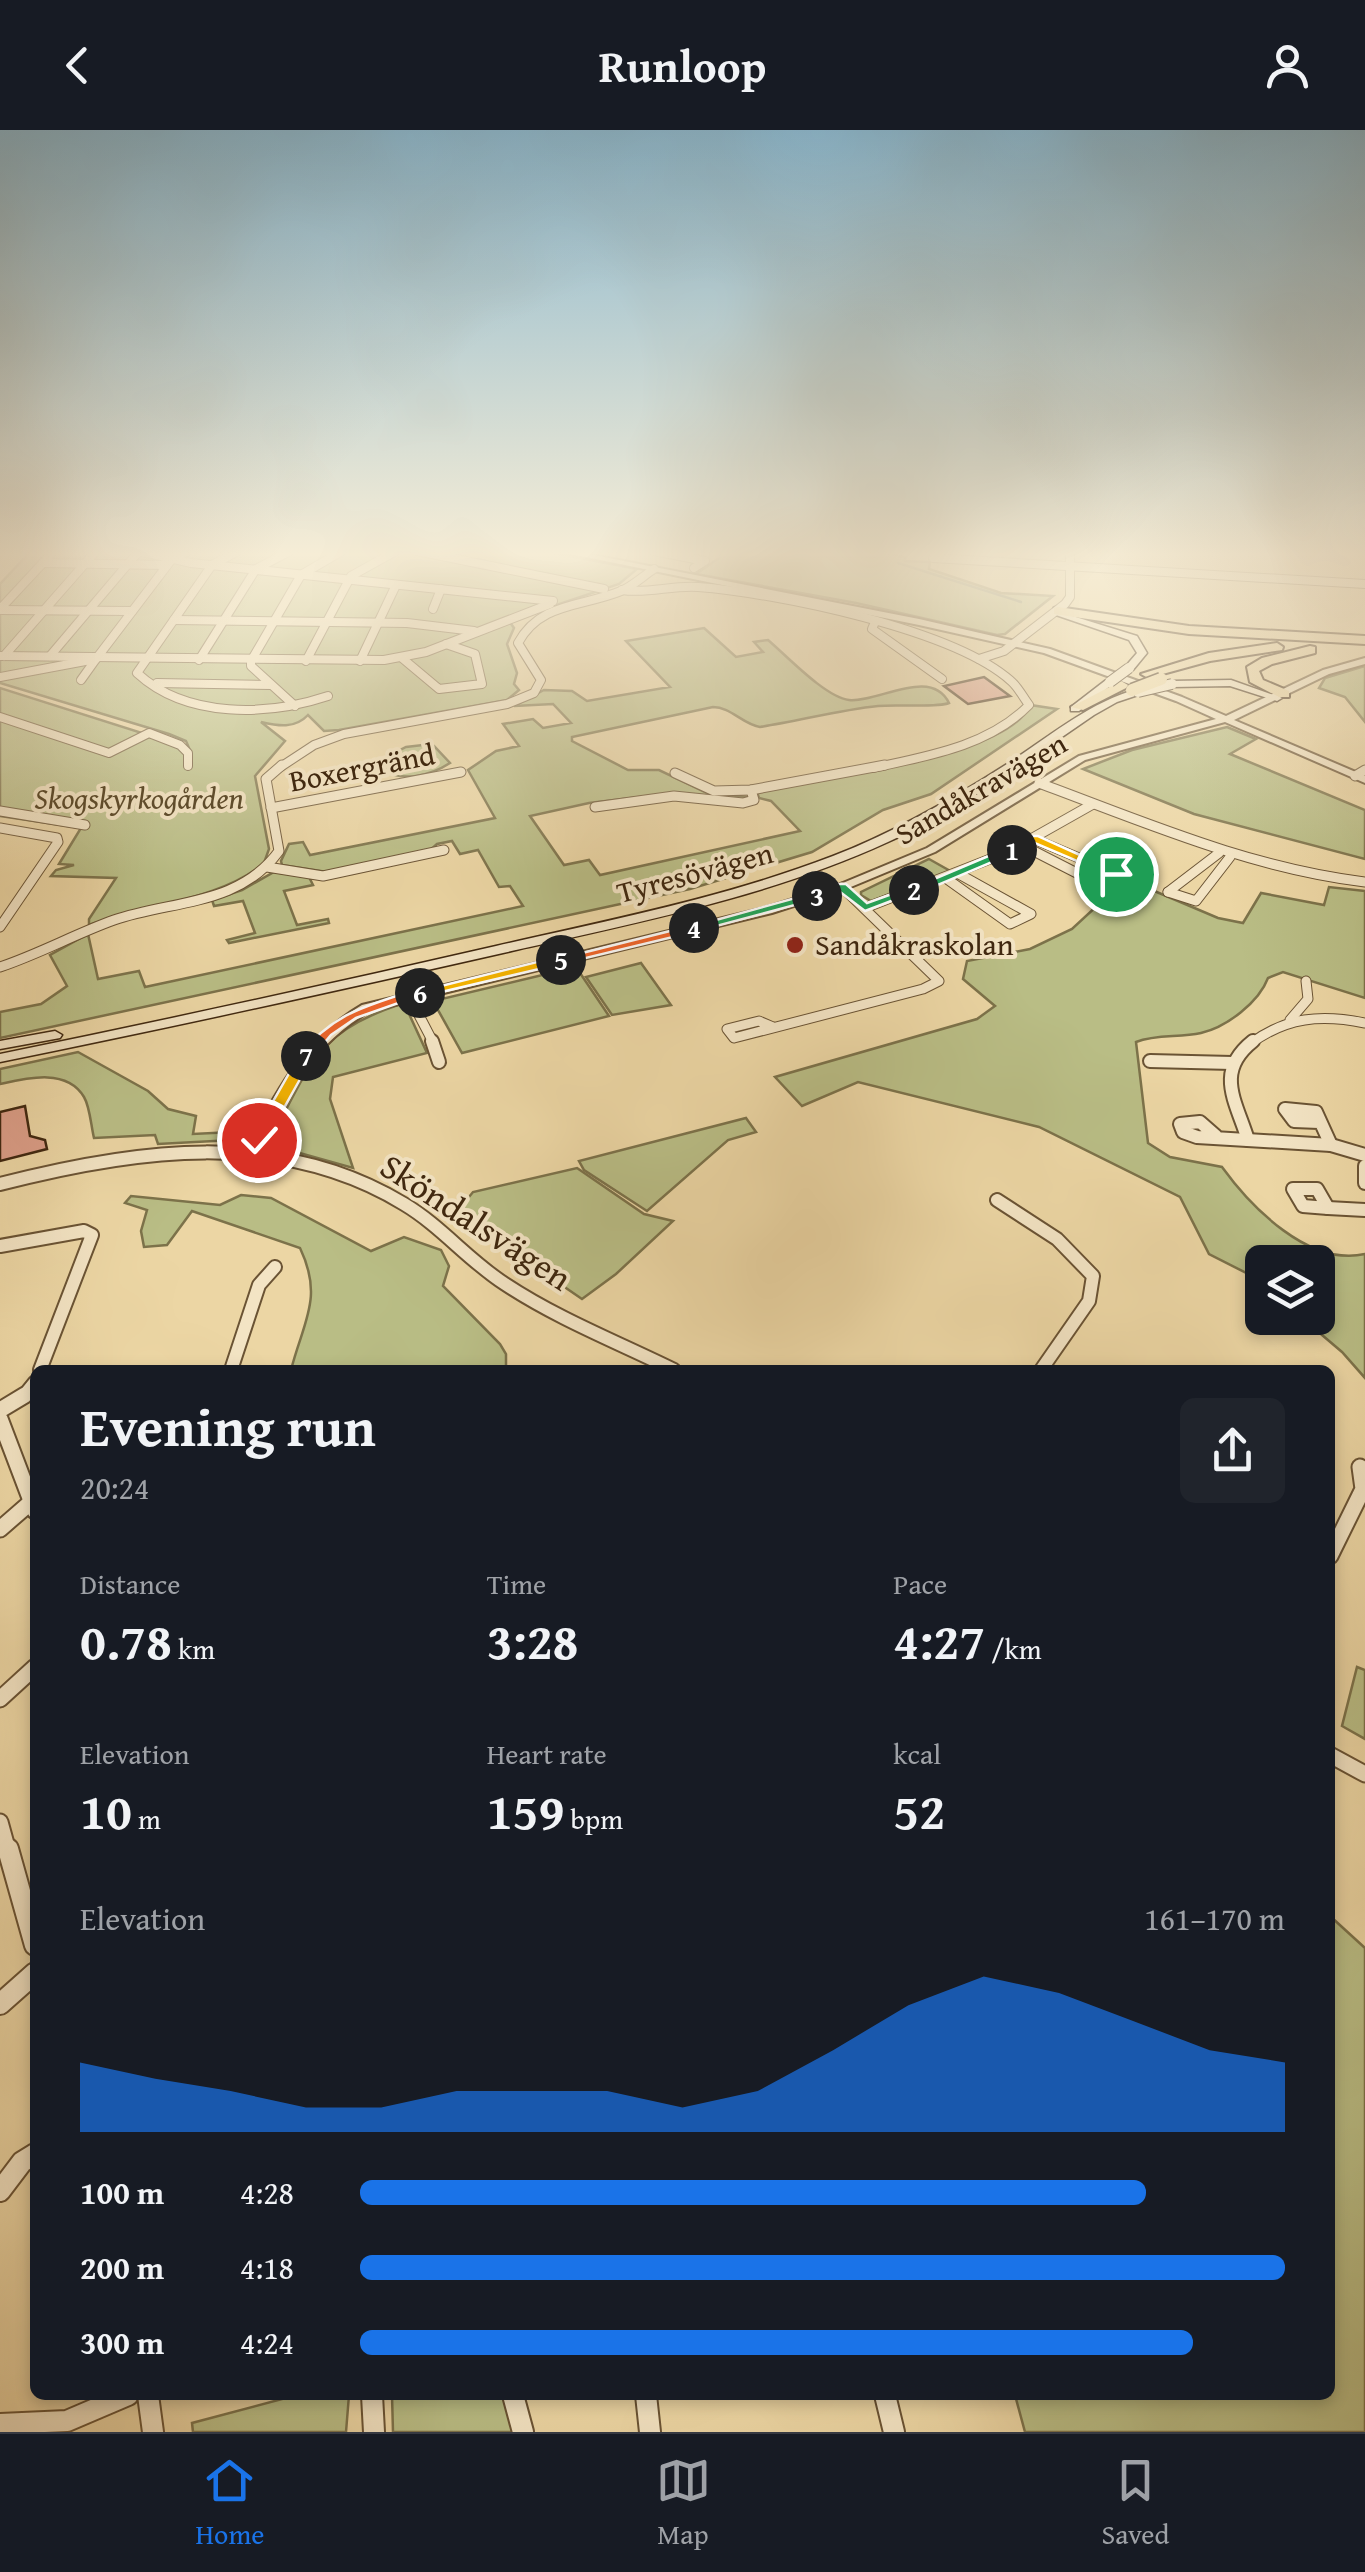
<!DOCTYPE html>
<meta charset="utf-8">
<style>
:root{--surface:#171b24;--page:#20242c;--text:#f1f3f6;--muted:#9ea1a6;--line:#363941;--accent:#1a73e8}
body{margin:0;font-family:"Gentium Book Plus",serif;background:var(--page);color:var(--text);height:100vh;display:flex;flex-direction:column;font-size:38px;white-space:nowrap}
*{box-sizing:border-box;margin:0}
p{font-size:32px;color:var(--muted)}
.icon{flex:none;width:55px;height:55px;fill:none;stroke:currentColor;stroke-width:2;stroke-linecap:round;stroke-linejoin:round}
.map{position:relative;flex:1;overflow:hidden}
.side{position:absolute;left:30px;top:1235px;width:1305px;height:1035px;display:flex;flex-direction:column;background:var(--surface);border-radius:15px;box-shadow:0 5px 15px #0003}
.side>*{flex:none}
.tools{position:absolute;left:1245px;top:1115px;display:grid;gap:20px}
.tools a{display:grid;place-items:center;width:90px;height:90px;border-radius:15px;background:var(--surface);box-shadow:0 5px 15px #0003;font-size:50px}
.pin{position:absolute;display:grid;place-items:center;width:85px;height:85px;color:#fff;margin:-42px;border:5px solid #fff;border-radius:50%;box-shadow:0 2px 10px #0007}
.km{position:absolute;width:50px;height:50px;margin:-25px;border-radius:50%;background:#222;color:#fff;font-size:28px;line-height:50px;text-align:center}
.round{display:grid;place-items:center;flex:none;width:105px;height:105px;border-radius:15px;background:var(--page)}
.summary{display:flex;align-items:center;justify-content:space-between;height:170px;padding:0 50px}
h1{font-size:55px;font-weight:800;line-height:75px}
.metrics{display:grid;grid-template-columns:repeat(3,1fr);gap:15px;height:170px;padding:10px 50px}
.metrics div{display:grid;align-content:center}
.metrics b{font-size:50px;font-weight:800}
.metrics small{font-size:28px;font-weight:400}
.metrics p{font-size:28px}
.chart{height:280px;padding:20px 50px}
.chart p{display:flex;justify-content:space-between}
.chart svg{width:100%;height:180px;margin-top:10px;fill:var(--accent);opacity:.7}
ul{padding:0 50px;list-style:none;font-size:32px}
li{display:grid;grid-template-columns:160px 120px 1fr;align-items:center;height:75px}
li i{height:25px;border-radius:12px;background:var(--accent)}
header{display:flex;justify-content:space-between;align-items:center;height:130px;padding:0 50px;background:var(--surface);font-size:45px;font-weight:800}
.tabs{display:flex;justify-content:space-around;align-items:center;height:140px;border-top:2px solid var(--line);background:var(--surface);font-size:28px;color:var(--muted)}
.tabs a{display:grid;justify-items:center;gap:5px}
.tabs .on{color:var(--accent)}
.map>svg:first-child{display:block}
</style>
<header><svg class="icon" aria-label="back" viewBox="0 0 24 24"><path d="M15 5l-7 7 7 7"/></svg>Runloop<svg class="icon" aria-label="person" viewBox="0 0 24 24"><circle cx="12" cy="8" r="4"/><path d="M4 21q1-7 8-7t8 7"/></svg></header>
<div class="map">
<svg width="1365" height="2302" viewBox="0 0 1365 2302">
<rect width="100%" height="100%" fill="#ecd6a4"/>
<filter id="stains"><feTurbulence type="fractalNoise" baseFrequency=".002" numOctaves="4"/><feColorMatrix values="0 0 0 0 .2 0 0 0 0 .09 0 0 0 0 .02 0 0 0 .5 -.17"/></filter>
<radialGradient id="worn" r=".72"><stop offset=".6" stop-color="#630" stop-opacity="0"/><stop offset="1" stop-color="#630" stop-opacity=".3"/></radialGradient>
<!-- green -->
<g fill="#b9bd85" stroke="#7c724a" stroke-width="2.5">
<path d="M31,421H543L637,439L619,454L509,491L514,498L507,514L517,543L514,554L519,560L507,570L339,600L324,601L308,585C295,599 278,596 261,592L285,611L255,646L269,719L264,733C221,770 143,775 89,795V789L116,748L51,746L56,740L74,735L59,734L81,698L0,686V558L189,618L186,611L169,604L0,553V454Z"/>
<polygon points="722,421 877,421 905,427 905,431 930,432 929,439 1001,463 1053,466 1005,504 997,505 856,473 696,444 719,428"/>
<path d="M704,498L736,527L763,522L754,512L768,510C787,526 825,567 849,570C878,573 931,536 949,573C937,578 896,574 878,576C839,580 799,591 760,597C742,594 731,577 713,577L572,607V611L628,640H659L707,663L749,667L748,670L673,663L589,673L530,686L564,735L589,730L600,745L800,701L771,671L759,668L757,662C815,640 1006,632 1030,575L1057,579L931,664L883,680L812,722L690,759L0,908V882L41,874L67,856L50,825L88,804L98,849L139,841L145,857L523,776L510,756L499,757L478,720L460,724L452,711L437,714L427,723L327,742L282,735L281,731L289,714L303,712L310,725L495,688L468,640L496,621L519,616L503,594L533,589L543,598L571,593L553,574L514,576L544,560L572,561L587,571L670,557L626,511Z"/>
<polygon points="1365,536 1365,592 1345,567 1319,558 1325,548"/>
<polygon points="1227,597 1256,609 1230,624 1365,680 1365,729 1194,684 1083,639 1132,620"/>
<path d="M423,615L434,616L450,633C430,646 403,652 381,640L379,631L406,617Z"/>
<polygon points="929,729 952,742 871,771 861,765 861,762"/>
<polygon points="274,742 309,747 313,755 284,761 297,795 328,789 329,793 229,813 227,810 255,803 243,771 214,776 212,770 242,760"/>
<path d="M1126,749L1218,788L1243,793L1261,763L1324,775L1329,757L1365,761V868L1283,842L1268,848C1259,872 1227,897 1201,903C1179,908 1157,904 1136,912L1148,1013L1170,1027L1222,1037C1251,1077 1309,1137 1365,1124V1248L1342,1222L1302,1188H1318V1132H1262V1151L1209,1124L1180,1067L1039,997L858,952L802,976L775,947L977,889L995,876L963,849L967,831L1030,819L1072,799Z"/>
<polygon points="641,833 671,875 612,885 586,847"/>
<polygon points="576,837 609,886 462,923 433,871"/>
<path d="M404,873L427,923L333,947L330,969L353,1038L271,1015V1008C312,933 316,901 404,873Z"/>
<path d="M78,922L148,961L168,979L196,986L193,1004L233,1002L241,989L251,990L233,1010L158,1014L155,1005L94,1008C91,996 90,977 84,967C67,938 27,948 0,954V939Z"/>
<polygon points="746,988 756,1002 728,1010 647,1081 584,1040 579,1031"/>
<polygon points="577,1038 644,1084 673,1091 616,1144 582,1169 477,1097 451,1089 473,1062"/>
<path d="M241,1065L271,1068L371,1121L404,1107L441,1120L449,1136L443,1156L500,1214L506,1224V1240H291C303,1192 324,1168 300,1118L192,1081L167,1115L144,1117L141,1101L147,1080L125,1073L131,1066L220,1075Z"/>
<polygon points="1357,1537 1365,1540 1365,1609 1342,1596"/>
<polygon points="1330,1786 1365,1818 1365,2302 1025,2302 1015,2265 1330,2265"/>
<polygon points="297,2265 349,2265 346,2302 193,2302 192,2293"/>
<polygon points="392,2265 510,2265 519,2302 393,2302"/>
</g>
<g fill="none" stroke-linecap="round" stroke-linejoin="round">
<!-- stream -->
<polyline stroke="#757f6a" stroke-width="2.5" points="898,433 1021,472"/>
</g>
<!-- building -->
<g fill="#dc9e88" stroke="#3f270f" stroke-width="2.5">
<polygon points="984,547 1010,566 968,574 944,556"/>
<polygon points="25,976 30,1006 45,1010 47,1019 0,1031 0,982"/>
</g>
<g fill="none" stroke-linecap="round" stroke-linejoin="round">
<!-- minor-far4 casing -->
<g stroke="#6a5334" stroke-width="10">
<g id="minor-far4">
<path d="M238,421L212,435L137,543C187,589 268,586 328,566"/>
<polyline points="417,421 604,459"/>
<polyline points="654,421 705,431 694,438"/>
<polyline points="933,428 1365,454"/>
<polyline points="43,433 167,435"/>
<path d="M622,460C648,464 672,455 698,457C776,463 953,499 1011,551C1018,557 1023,567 1029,575C989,616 928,626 873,638"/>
<polyline points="0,479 54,421"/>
<polyline points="433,479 441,459"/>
<polyline points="0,480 132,481"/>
<polyline points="174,490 407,493 474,501"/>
<polyline points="875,492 872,499 942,549"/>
<polyline points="0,526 384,530 426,522 550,474"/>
<polyline points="4,526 96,421"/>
<polyline points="50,526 139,421 191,433 553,471"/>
<polyline points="402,528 439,559 482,554 475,524 446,514"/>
<polyline points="979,529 1004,521 1065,474 1070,467 1070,421"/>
<polyline points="199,530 256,439 290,421"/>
<polyline points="306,531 351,446 396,421"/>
<polyline points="360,531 396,455"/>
<polyline points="0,547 96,529 172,429 188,421"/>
<polyline points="81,550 96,529"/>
<polyline points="157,553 271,555"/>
<polyline points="295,576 251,536 251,531 301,445 342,421"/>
<polyline points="0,587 109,623 149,603 180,615 188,623 188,636"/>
<path d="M279,638L314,615L344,604L507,574L534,563L541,550L518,513C540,472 582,477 621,461C633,456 643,446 654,439"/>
</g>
</g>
<!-- minor-far3 casing -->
<g stroke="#6a5334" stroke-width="11">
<g id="minor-far3">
<polyline points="675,643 714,661 751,660 885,635"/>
<polyline points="1355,646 1365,640"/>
<path d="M1039,653C1147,693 1250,738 1365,752"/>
<polyline points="595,677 674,666 743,673 754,670 751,660"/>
<polyline points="271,678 461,642"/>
<polyline points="0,681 85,695"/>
<polyline points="0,698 57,708 58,712 0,797"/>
<polyline points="1034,709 1117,744 1097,754"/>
<polyline points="1022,715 1104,757"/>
<polyline points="267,737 323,746 444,720"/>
<polyline points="947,749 1010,794 1031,784 959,744"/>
<polyline points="1168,762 1196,771 1230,727"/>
<polyline points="1168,762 1219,723"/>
<polyline points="865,778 1008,722 1093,674"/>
<path d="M0,837C39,824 75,804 114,790C173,770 239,776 279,721L266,649L282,635"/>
<polyline points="409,866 434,914"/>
<polyline points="1290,890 1308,869 1306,851"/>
<polyline points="773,897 759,891 727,899 734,908 923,859 939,851 842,757"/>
<path d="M1250,914C1286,887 1321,884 1365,893"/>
</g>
</g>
<!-- minor-far2 casing -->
<g stroke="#6a5334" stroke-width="16">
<g id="minor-far2">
<polyline points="432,911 439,932"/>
<polyline points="1150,931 1232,933"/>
<polyline points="1319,992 1294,991 1285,979 1316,982 1331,1015"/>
<polyline points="1216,1006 1200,992 1180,994 1183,1002 1197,1007 1331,1015 1365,1025"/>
<path d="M1248,1010C1236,971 1214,942 1253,911"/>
<polyline points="1365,1036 1365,1053"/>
<path d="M0,1054C135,1019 279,998 404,1074C441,1096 469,1131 505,1154C558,1189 617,1212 674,1240"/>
<polygon points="1293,1059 1317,1059 1328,1078 1303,1076"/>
<polyline points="997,1070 1057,1109 1093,1146 1089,1171 1041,1240"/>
<polyline points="1328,1078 1365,1080"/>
<polyline points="0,1116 84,1101 92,1105 40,1240"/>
<polyline points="231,1240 259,1155 275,1137"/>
<polyline points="22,1268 35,1252"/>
</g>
</g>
<!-- minor-far1 casing -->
<g stroke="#6a5334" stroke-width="19">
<g id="minor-far1">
<polyline points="0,1280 25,1265"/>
<polyline points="0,1289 35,1381"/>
<polyline points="0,1399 30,1373"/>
<polyline points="1330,1426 1363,1359 1360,1337"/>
<polyline points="0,1569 35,1537"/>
<polyline points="1330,1625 1365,1644"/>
<polyline points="0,1692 8,1721"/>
</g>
</g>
<!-- minor casing -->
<g stroke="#6a5334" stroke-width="24">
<g id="minor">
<polyline points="8,1719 35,1815"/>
<polyline points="0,1874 35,1843"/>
<polyline points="0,2061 22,2032 35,2024"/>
<polyline points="148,2265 153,2302"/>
<polyline points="372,2265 374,2302"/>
<polyline points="513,2265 523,2302"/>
<polyline points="646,2265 650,2302"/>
<polyline points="885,2265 894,2302"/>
<polyline points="0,2294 67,2291 128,2265"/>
</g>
</g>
<!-- tertiary casing -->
<g stroke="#6a5334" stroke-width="4">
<path id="tertiary" d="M556,421H573L919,489L1050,519L1182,567L1226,586L1323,540L1365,528V534L1329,544L1234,590L1365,646V653L1225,592L1085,630L935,722L846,759L772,783L370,881C306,919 291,965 256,1026H246L244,1023C277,962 299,912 362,875L764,778L838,755L927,718L1079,626L1216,589L1176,571L1044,523L919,495Z"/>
</g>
<!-- secondary casing -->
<g stroke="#3f270f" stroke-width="3">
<g id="secondary">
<polygon points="1053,480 1137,506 1147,523 1133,540 1125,540 1124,538 1137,523 1129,510 1053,484"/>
<polygon points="1106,550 1115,552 1079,581 1071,581 1071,577"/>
<polygon points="1231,550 1282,568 1277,571 1230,556 1172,557 1167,554 1172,551"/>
<path d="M1137,559L1142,562L1141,564L1117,572L1094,585C1027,631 961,679 888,712C766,768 633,793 503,823C336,861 168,898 0,932V924C166,890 331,854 496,816C609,790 724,768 833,726C895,702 951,670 1007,634C1049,607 1088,573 1137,559Z"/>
<polygon points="55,901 62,905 60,908 0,919 0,911"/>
</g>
</g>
<!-- motorway casing -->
<g stroke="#3f270f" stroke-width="4">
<g id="motorway">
<polygon points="1058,477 1189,496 1365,506 1365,514 1189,504 1054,484 1054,478"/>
<polygon points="1277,513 1283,517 1282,520 1210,531 1148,548 1141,544 1209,523"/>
<polygon points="1310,516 1315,517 1315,523 1272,534 1259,541 1263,550 1289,561 1289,567 1279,567 1250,552 1247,537 1262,528"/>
<polygon points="1121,551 1128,555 1126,558 1083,580 1071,577"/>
</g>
</g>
<!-- minor-far4 -->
<use href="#minor-far4" stroke="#f3e4c4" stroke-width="8"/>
<!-- minor-far3 -->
<use href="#minor-far3" stroke="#f3e4c4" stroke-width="9"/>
<!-- minor-far2 -->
<use href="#minor-far2" stroke="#f3e4c4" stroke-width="12"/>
<!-- minor-far1 -->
<use href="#minor-far1" stroke="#f3e4c4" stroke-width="15"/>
<!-- minor -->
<use href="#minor" stroke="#f3e4c4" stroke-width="20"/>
<!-- tertiary -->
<use href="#tertiary" fill="#f3e4c4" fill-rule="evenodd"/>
<!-- secondary -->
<use href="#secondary" fill="#f3e4c4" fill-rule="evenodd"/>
<!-- motorway -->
<use href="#motorway" fill="#ecd6a4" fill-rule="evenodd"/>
<!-- secondary-bridge casing -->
<g stroke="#3f270f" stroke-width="12" stroke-linecap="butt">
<g id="secondary-bridge">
<polyline points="1110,552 1129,538"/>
<polyline points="1138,562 1172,554"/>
</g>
</g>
<!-- motorway-bridge casing -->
<g stroke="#3f270f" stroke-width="15" stroke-linecap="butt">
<polyline id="motorway-bridge" points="1132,560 1161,549"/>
</g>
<!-- secondary-bridge -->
<use href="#secondary-bridge" stroke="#f3e4c4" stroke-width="10"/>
<!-- motorway-bridge -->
<use href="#motorway-bridge" stroke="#ecd6a4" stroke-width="12"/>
</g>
<!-- sky -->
<linearGradient id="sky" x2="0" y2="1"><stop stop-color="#88b6ce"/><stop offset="0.57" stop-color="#f6edd6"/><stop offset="1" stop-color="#f6edd6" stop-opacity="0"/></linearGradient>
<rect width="1365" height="744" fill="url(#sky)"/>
<!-- split-1 -->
<polygon fill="#f5b400" stroke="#fff" stroke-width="2.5" points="1030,706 1038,706 1122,744 1112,746 1035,713 1012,723 1007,720"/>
<!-- split-2 -->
<polygon fill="#22a559" stroke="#fff" stroke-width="2.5" points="1012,716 1016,722 919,763 908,760"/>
<!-- split-3 -->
<polygon fill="#22a559" stroke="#fff" stroke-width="2.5" points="838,754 846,754 867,773 914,756 920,760 865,781 840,762 817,769 811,766"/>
<!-- split-4 -->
<polygon fill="#22a559" stroke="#fff" stroke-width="2.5" points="817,762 821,768 694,802 687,798"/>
<!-- split-5 -->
<polygon fill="#f0652b" stroke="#fff" stroke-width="2.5" points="694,795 698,801 561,834 554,830"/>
<!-- split-6 -->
<polygon fill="#f5b400" stroke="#fff" stroke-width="2.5" points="561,826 567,830 565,833 420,867 413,863"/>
<!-- split-7 -->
<path fill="#f0652b" stroke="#fff" stroke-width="2.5" d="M415,860L427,863L356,888L331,905L311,929L299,926C333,883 366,876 415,860Z"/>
<!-- split-8 -->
<polygon fill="#f5b400" stroke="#fff" stroke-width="2.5" points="306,922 313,926 266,1010 254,1013 251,1010 299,926"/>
<!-- markers -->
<circle fill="#8f2418" stroke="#f3e4c4" stroke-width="4" cx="795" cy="815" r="10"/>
<g text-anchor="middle" stroke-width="8" stroke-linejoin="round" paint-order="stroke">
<!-- far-street labels -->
<g font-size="30" fill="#3f270f" stroke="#f3e4c4">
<text transform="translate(362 638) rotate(-11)" y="10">Boxergränd</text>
<text transform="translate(981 659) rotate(-30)" y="10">Sandåkravägen</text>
<text transform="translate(695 743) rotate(-15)" y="10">Tyresövägen</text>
</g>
<!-- far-park labels -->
<g font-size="30" font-style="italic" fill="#5e4c2c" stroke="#f3e4c4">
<text x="139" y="679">Skogskyrkogården</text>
</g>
<!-- far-poi labels -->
<g font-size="30" fill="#3f270f" stroke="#f3e4c4" text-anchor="start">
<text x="815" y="825">Sandåkraskolan</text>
</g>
<!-- street labels -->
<g font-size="35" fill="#3f270f" stroke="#f3e4c4">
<text transform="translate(476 1092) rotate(33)" y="12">Sköndalsvägen</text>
</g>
</g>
<rect width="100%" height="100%" filter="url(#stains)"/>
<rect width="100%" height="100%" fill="url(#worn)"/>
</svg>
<div class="tools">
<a><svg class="icon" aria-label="layers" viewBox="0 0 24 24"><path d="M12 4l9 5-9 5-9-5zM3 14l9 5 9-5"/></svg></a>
</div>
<div class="pin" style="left:1116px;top:744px;background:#1e9e55"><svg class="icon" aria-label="arrive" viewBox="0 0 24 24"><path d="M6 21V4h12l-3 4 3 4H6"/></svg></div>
<div class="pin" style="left:259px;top:1010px;background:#d93025"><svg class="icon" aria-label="check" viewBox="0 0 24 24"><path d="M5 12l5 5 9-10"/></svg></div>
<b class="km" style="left:1012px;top:720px">1</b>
<b class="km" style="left:914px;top:760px">2</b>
<b class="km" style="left:817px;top:766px">3</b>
<b class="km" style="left:694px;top:798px">4</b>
<b class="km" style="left:561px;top:830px">5</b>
<b class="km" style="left:420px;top:863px">6</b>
<b class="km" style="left:306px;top:926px">7</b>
<section class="side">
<div class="summary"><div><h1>Evening run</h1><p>20:24</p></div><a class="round"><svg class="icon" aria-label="share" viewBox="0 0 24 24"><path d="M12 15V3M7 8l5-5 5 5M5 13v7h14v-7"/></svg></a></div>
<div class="metrics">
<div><p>Distance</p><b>0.78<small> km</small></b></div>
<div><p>Time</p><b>3:28</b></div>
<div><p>Pace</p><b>4:27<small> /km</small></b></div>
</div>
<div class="metrics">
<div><p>Elevation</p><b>10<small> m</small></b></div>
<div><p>Heart rate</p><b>159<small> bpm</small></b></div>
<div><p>kcal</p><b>52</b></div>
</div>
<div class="chart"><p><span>Elevation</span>161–170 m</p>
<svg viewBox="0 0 160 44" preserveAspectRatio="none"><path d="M0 44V27L10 31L20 34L30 38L40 38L50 34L60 34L70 34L80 38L90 34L100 24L110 13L120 6L130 10L140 17L150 24L160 27V44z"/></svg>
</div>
<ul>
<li><b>100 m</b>4:28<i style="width:85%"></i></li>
<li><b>200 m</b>4:18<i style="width:100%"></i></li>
<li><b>300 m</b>4:24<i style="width:90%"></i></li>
</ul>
</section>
</div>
<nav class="tabs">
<a class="on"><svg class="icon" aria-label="home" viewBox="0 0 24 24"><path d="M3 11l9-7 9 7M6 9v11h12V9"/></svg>Home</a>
<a><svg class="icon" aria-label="map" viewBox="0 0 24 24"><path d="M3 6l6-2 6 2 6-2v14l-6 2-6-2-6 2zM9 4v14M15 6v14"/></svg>Map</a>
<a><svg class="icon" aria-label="saved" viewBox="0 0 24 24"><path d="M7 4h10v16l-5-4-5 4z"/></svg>Saved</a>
</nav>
